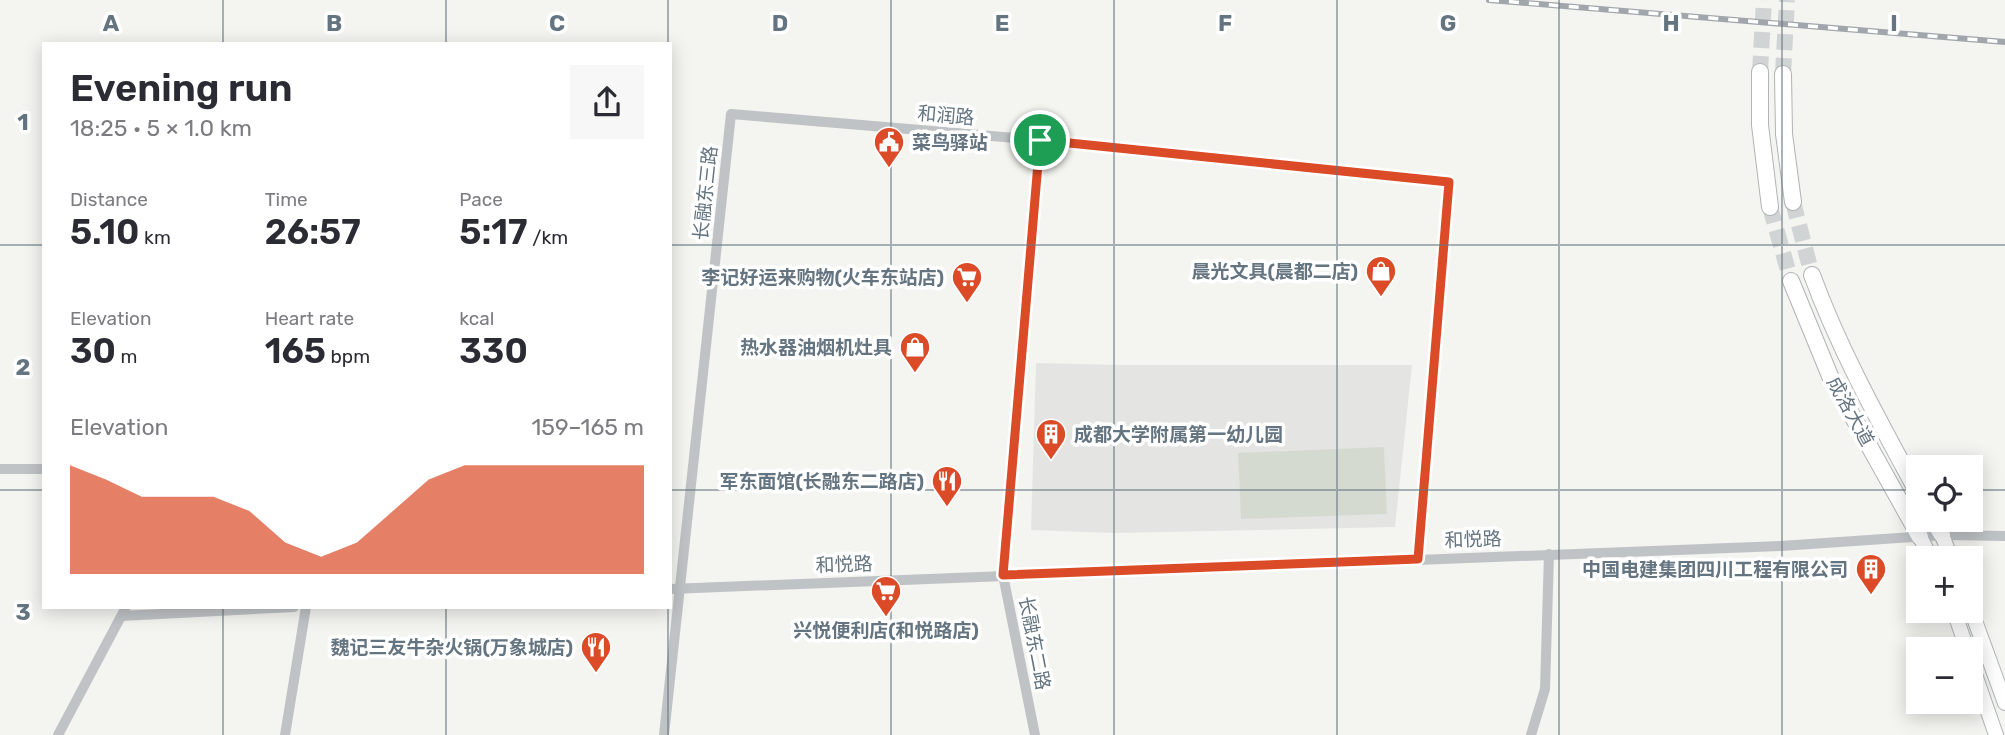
<!DOCTYPE html>
<meta charset="utf-8">
<style>
:root{--surface:#fff;--page:#f7f7f7;--text:#2b2b33;--muted:#7c7c81;--accent:#db4b28}
body{margin:0;font-family:Rubik,"Noto Sans SC",sans-serif;background:var(--page);color:var(--text);height:100vh;display:flex;flex-direction:column;font-size:26px;white-space:nowrap}
*{box-sizing:border-box;margin:0}
p{font-size:23px;color:var(--muted)}
.icon{flex:none;width:38px;height:38px;fill:none;stroke:currentColor;stroke-width:2;stroke-linecap:round;stroke-linejoin:round}
.map{position:relative;flex:1;overflow:hidden}
.panel{position:absolute;left:42px;top:42px;width:630px;height:567px;display:flex;flex-direction:column;background:var(--surface);border-radius:0px;box-shadow:0 4px 18px #0003}
.panel>*{flex:none}
.buttons{position:absolute;left:1906px;top:455px;display:grid;gap:14px}
.buttons a{display:grid;place-items:center;width:77px;height:77px;border-radius:0px;background:var(--surface);box-shadow:0 4px 18px #0003;font-size:35px}
.pin{position:absolute;display:grid;place-items:center;width:60px;height:60px;color:#fff;margin:-30px;border:4px solid #fff;border-radius:50%;box-shadow:0 2px 7px #0007}
.round{display:grid;place-items:center;flex:none;width:74px;height:74px;border-radius:0px;background:var(--page)}
.headline{display:flex;align-items:center;justify-content:space-between;height:119px;padding:0 28px}
h1{font-size:38px;font-weight:600;line-height:52px}
.metrics{display:grid;grid-template-columns:repeat(3,1fr);gap:10px;height:119px;padding:7px 28px}
.metrics div{display:grid;align-content:center}
.metrics b{font-size:35px;font-weight:600}
.metrics small{font-size:19px;font-weight:400}
.metrics p{font-size:19px}
.chart{height:196px;padding:14px 28px}
.chart p{display:flex;justify-content:space-between}
.chart svg{width:100%;height:126px;margin-top:7px;fill:var(--accent);opacity:.7}
.map>svg:first-child{display:block}
</style>
<div class="map">
<svg width="2005" height="735" viewBox="0 0 2005 735">
<rect width="100%" height="100%" fill="#f4f4f0"/>
<!-- built -->
<polygon fill="#e4e5e3" points="1036,363 1119,365 1412,365 1395,527 1114,533 1031,530"/>
<!-- green -->
<polygon fill="#d5dad1" points="1384,447 1387,514 1241,519 1238,453"/>
<g fill="none" stroke-linecap="round" stroke-linejoin="round">
<!-- highway-tunnel -->
<g stroke="#d0d4d4" stroke-width="16" stroke-dasharray="16 8" stroke-linecap="butt">
<polyline points="1760,72 1764,0"/>
<polyline points="1783,74 1787,0"/>
<polyline points="1793,202 1812,275"/>
<polyline points="1770,207 1791,281"/>
</g>
<!-- major casing -->
<g stroke="#b0b5b8" stroke-width="16">
<g id="major">
<polyline points="1942,535 1951,558"/>
<polyline points="1920,537 1931,558"/>
<polyline points="1970,607 2005,703"/>
<polyline points="1954,611 1967,649"/>
<polyline points="1970,660 1996,735"/>
</g>
</g>
<!-- highway casing -->
<g stroke="#b0b4b7" stroke-width="18">
<g id="highway">
<polyline points="1760,72 1760,125 1770,207"/>
<polyline points="1783,74 1784,134 1793,202"/>
<path d="M1812,275C1840,351 1879,421 1918,493"/>
<polyline points="1791,281 1830,376 1920,537"/>
<polyline points="1933,520 1942,535"/>
</g>
</g>
<!-- minor -->
<g stroke="#bfc3c6" stroke-width="10">
<polyline points="0,469 44,469"/>
<polyline points="670,589 1781,546 1942,535 2005,536"/>
<polyline points="122,616 294,607"/>
<polyline points="58,735 126,607"/>
<polyline points="285,735 306,607"/>
<polyline points="664,735 731,114 1039,140 1449,182 1417,559"/>
<polyline points="1035,735 1003,575 1039,140"/>
<polyline points="1531,735 1545,689 1549,554"/>
</g>
<!-- major -->
<use href="#major" stroke="#fff" stroke-width="14"/>
<!-- highway -->
<use href="#highway" stroke="#fff" stroke-width="16"/>
<!-- rail casing -->
<g stroke="#a0a6ab" stroke-width="6">
<polyline id="rail" points="1489,0 2005,42"/>
</g>
<!-- rail -->
<use href="#rail" stroke="#fff" stroke-width="3.5" stroke-dasharray="10" stroke-linecap="butt"/>
</g>
<g fill="none" stroke-linecap="round" stroke-linejoin="round">
<!-- route casing -->
<g stroke="#fff" stroke-width="14">
<polygon id="route" points="1040,140 1449,182 1418,559 1003,575"/>
</g>
<!-- route -->
<use href="#route" stroke="#db4b28" stroke-width="9"/>
</g>
<!-- grid -->
<path fill="none" stroke="#647480" stroke-width="2" stroke-opacity="0.55" d="M223,0V44M446,0V44M668,0V44M891,0V735M1114,0V735M1337,0V735M1559,0V735M1782,0V735M0,245H44M670,245H2005M0,490H44M670,490H1918M1970,490H2005M223,607V735M446,607V735M668,607V735"/>
<!-- icons -->
<defs>
<g id="civic-pin" transform="scale(1.575)"><path d="M0 17L-7.5 6A9.5 9.5 0 1 1 7.5 6Z" fill="#db4b28" stroke="#fff"/><path d="M-.6-6.5H3V-4.5H.6V-3L4-1V1h2V6H-6V1h2V-1L-.6-3ZM-1.2 2.5V6h2.4V2.5Z" fill="#fff"/></g>
<g id="shop-pin" transform="scale(1.575)"><path d="M0 17L-7.5 6A9.5 9.5 0 1 1 7.5 6Z" fill="#db4b28" stroke="#fff"/><path d="M-5-2.5h2.3a2.7 3.5 0 0 1 5.4 0H5L5.5 6h-11ZM-1.5-2.5h3a1.5 2.3 0 0 0-3 0Z" fill="#fff"/></g>
<g id="supermarket-pin" transform="scale(1.575)"><path d="M0 17L-7.5 6A9.5 9.5 0 1 1 7.5 6Z" fill="#db4b28" stroke="#fff"/><path d="M-6-5.5h2.5l.6 2H6L4.5 2H-2.5L-4.4-4H-6ZM-1.5 3.2a1.3 1.3 0 1 0 .1 0ZM3 3.2a1.3 1.3 0 1 0 .1 0Z" fill="#fff"/></g>
<g id="building-pin" transform="scale(1.575)"><path d="M0 17L-7.5 6A9.5 9.5 0 1 1 7.5 6Z" fill="#db4b28" stroke="#fff"/><path d="M-4-6H4V6H1V3H-1V6H-4ZM-2.5-4.3h1.7v1.8h-1.7ZM.8-4.3h1.7v1.8H.8ZM-2.5-1h1.7V.8h-1.7ZM.8-1h1.7V.8H.8Z" fill="#fff"/></g>
<g id="restaurant-pin" transform="scale(1.575)"><path d="M0 17L-7.5 6A9.5 9.5 0 1 1 7.5 6Z" fill="#db4b28" stroke="#fff"/><path d="M-5-6h1v4h1v-4h1v4h1v-4h1v5L-1.5 .5V6h-2V.5L-5-1ZM5-6V6H3V1.5H1.5Q1.5-4 5-6Z" fill="#fff"/></g>
</defs>
<g fill-rule="evenodd">
<use href="#civic-pin" x="889" y="142"/>
<use href="#shop-pin" x="1381" y="271"/>
<use href="#supermarket-pin" x="967" y="277"/>
<use href="#shop-pin" x="915" y="347"/>
<use href="#building-pin" x="1051" y="434"/>
<use href="#restaurant-pin" x="947" y="481"/>
<use href="#building-pin" x="1871" y="569"/>
<use href="#supermarket-pin" x="886" y="591"/>
<use href="#restaurant-pin" x="596" y="647"/>
</g>
<g text-anchor="middle" stroke-width="7" stroke-linejoin="round" paint-order="stroke">
<!-- street labels -->
<g font-size="19" fill="#647480" stroke="#fff">
<text transform="translate(946 115) rotate(5)" y="7">和润路</text>
<text transform="translate(705 193) rotate(-84)" y="7">长融东三路</text>
<text transform="translate(1851 411) rotate(61)" y="7">成洛大道</text>
<text transform="translate(1473 539) rotate(-2)" y="7">和悦路</text>
<text transform="translate(844 564) rotate(-2)" y="7">和悦路</text>
<text transform="translate(1035 643) rotate(79)" y="7">长融东二路</text>
</g>
<!-- poi labels -->
<g font-size="19" font-weight="bold" fill="#647480" stroke="#fff" text-anchor="end">
<text x="912" y="149" text-anchor="start">菜鸟驿站</text>
<text x="1358" y="278">晨光文具(晨都二店)</text>
<text x="944" y="284">李记好运来购物(火车东站店)</text>
<text x="892" y="354">热水器油烟机灶具</text>
<text x="1074" y="441" text-anchor="start">成都大学附属第一幼儿园</text>
<text x="924" y="488">军东面馆(长融东二路店)</text>
<text x="1848" y="576">中国电建集团四川工程有限公司</text>
<text x="886" y="637" text-anchor="middle">兴悦便利店(和悦路店)</text>
<text x="573" y="654">魏记三友牛杂火锅(万象城店)</text>
</g>
</g>
<g font-size="23" text-anchor="middle" font-weight="bold" fill="#647480" stroke="#fff" stroke-width="7" stroke-linejoin="round" paint-order="stroke">
<text x="111" y="31">A</text>
<text x="334" y="31">B</text>
<text x="557" y="31">C</text>
<text x="780" y="31">D</text>
<text x="1002" y="31">E</text>
<text x="1225" y="31">F</text>
<text x="1448" y="31">G</text>
<text x="1671" y="31">H</text>
<text x="1894" y="31">I</text>
<text x="23" y="130">1</text>
<text x="23" y="375">2</text>
<text x="23" y="620">3</text>
</g>
</svg>
<div class="buttons">
<a><svg class="icon" aria-label="locate" viewBox="0 0 24 24"><circle cx="12" cy="12" r="6"/><path d="M12 2v4M12 18v4M2 12h4M18 12h4"/></svg></a>
<a>+</a>
<a>−</a>
</div>
<div class="pin" style="left:1040px;top:140px;background:#1e9e55"><svg class="icon" aria-label="arrive" viewBox="0 0 24 24"><path d="M6 21V4h12l-3 4 3 4H6"/></svg></div>
<section class="panel">
<div class="headline"><div><h1>Evening run</h1><p>18:25 · 5 × 1.0 km</p></div><a class="round"><svg class="icon" aria-label="share" viewBox="0 0 24 24"><path d="M12 15V3M7 8l5-5 5 5M5 13v7h14v-7"/></svg></a></div>
<div class="metrics">
<div><p>Distance</p><b>5.10<small> km</small></b></div>
<div><p>Time</p><b>26:57</b></div>
<div><p>Pace</p><b>5:17<small> /km</small></b></div>
</div>
<div class="metrics">
<div><p>Elevation</p><b>30<small> m</small></b></div>
<div><p>Heart rate</p><b>165<small> bpm</small></b></div>
<div><p>kcal</p><b>330</b></div>
</div>
<div class="chart"><p><span>Elevation</span>159–165 m</p>
<svg viewBox="0 0 160 44" preserveAspectRatio="none"><path d="M0 44V6L10 11L20 17L30 17L40 17L50 22L60 33L70 38L80 33L90 22L100 11L110 6L120 6L130 6L140 6L150 6L160 6V44z"/></svg>
</div>
</section>
</div>
